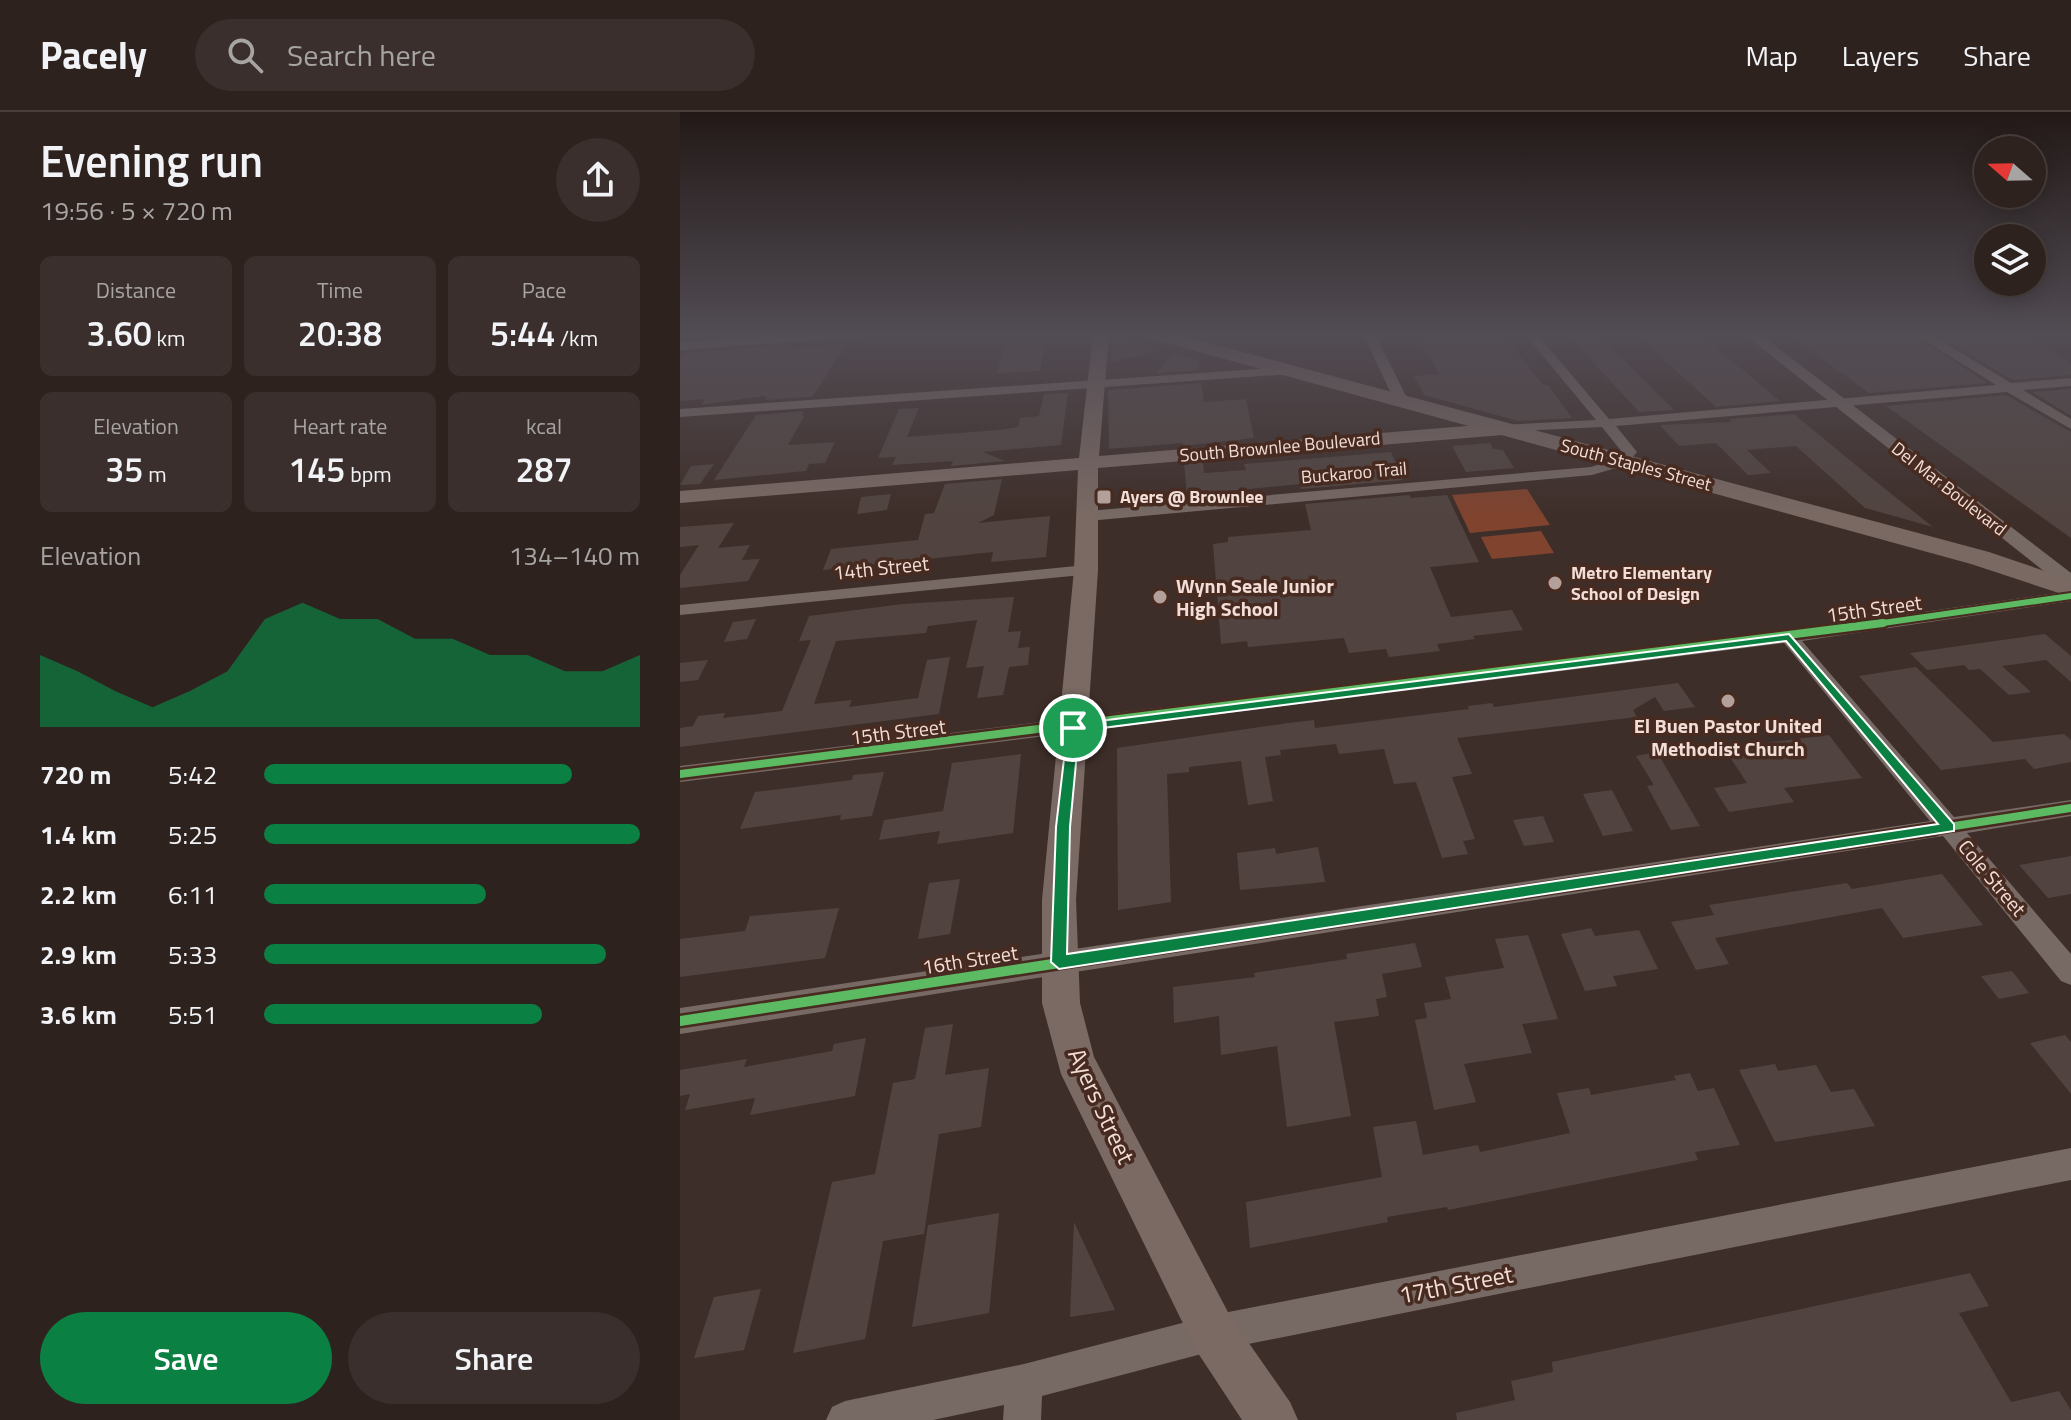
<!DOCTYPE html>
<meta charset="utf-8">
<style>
:root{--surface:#2e221f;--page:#3a2f2c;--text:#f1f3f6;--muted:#a7a4a4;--line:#493f3d;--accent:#0b8043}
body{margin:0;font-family:"Titillium Web",sans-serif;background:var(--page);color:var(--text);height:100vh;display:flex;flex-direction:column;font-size:30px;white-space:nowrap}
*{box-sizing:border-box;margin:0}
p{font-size:26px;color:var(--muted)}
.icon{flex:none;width:44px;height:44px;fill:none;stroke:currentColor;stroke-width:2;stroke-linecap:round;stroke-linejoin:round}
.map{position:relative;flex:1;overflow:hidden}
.sheet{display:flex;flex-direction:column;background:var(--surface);width:680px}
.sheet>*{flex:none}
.needle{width:52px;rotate:290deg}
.fabs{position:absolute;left:1294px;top:24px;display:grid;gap:16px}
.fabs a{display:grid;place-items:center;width:72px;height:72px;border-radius:50%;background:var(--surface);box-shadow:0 4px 20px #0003,0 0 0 2px var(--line);font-size:40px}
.pin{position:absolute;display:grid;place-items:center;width:68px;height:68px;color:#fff;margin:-34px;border:4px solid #fff;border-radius:50%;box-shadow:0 2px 8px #0007}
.round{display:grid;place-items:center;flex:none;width:84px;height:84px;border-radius:42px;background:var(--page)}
.head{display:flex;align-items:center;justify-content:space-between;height:136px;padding:0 40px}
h1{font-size:44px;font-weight:600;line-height:60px}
.stats{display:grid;grid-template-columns:repeat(3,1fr);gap:12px;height:136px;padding:8px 40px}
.stats div{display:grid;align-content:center;border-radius:12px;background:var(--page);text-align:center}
.stats b{font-size:34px;font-weight:600}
.stats small{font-size:22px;font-weight:400}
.stats p{font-size:22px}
.chart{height:224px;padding:16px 40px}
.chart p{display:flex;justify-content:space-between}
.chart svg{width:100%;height:144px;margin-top:8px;fill:var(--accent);opacity:.7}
.action{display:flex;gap:16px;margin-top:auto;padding:16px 40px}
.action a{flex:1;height:92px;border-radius:48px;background:var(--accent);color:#fff;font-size:32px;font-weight:600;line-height:92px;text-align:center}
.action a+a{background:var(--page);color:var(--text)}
ul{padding:0 40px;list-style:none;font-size:26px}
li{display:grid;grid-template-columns:128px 96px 1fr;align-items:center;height:60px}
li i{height:20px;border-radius:10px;background:var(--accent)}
header{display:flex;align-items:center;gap:48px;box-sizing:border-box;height:112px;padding:0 40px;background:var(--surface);border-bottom:2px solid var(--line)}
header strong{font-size:38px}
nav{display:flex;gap:44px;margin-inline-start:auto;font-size:28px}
.search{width:560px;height:72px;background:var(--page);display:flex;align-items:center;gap:20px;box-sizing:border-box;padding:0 28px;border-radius:44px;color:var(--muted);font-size:30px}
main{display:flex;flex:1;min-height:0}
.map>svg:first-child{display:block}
</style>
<header>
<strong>Pacely</strong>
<div class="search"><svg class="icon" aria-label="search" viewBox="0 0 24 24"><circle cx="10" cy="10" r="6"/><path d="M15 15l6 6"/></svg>Search here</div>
<nav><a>Map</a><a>Layers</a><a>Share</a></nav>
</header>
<main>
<section class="sheet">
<div class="head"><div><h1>Evening run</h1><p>19:56 · 5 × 720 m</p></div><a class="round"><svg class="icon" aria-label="share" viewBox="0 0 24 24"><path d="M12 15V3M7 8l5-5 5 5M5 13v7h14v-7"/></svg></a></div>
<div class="stats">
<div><p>Distance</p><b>3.60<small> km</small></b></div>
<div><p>Time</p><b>20:38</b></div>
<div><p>Pace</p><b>5:44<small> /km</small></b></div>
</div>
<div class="stats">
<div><p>Elevation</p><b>35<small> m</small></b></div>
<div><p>Heart rate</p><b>145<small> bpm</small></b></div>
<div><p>kcal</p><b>287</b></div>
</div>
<div class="chart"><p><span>Elevation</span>134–140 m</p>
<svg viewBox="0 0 160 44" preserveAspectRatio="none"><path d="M0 44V22L10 27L20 33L30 38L40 33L50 27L60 11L70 6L80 11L90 11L100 17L110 17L120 22L130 22L140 27L150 27L160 22V44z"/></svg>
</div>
<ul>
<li><b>720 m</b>5:42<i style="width:82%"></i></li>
<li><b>1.4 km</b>5:25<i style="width:100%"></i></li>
<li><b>2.2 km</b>6:11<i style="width:59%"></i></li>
<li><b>2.9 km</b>5:33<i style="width:91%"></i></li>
<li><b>3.6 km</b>5:51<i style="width:74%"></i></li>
</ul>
<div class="action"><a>Save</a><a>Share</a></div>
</section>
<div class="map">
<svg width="1391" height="1308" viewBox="0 0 1391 1308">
<rect width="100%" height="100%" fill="#3e2e29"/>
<!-- green -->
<g fill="#7f432e">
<polygon points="847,377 870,413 790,421 772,383"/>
<polygon points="861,419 874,441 812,447 801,425"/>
</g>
<!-- building -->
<g fill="#514440">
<polygon points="735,222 822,222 863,273 868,273 892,306 838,309 744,283 734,264 760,262"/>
<polygon points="887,222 917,222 994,298 959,300"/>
<polygon points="956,222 1020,222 1100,289 1036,295"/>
<polygon points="1108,222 1232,222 1307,271 1189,281"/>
<polygon points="1256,222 1339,222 1391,250 1391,263 1332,268"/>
<polygon points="432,224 482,238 431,250"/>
<polygon points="366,229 360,259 317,261 324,234"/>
<polygon points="168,231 132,285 85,288 87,285 84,284 21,293 25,287 0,289 0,248 6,241 112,233 112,237 138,235"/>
<polygon points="492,241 518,248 519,258 476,261"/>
<polygon points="521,271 524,290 566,287 574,326 503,334 503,331 429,337 428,278"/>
<polygon points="1391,277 1391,304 1352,280"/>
<polygon points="388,281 381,333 303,340 325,349 271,354 273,349 212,353 216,345 198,346 219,297 239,296 227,325 318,318 338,315 340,306 359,304 364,282"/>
<polygon points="1326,283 1391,320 1391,426 1206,294"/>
<polygon points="124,299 122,304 125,303 108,333 155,330 145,351 129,352 126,359 34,368 76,303"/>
<polygon points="1114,302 1189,364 1253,415 1185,396 1116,334 1067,338 1091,361 1068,363 1036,331 999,334 980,313 1052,310 1050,307"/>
<polygon points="810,331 813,337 823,338 834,356 786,360 772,334"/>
<polygon points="711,340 723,368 621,377 620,372 507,383 504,352 523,350 524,361 566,358 564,352"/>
<polygon points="34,352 20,372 0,373 11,354"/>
<polygon points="322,367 314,403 298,411 370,404 366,445 311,450 313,440 143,458 151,437 238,428 245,402 254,401 265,372"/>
<polygon points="211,382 207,398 177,402 181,385"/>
<polygon points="729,383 731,386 767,383 799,450 750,455 771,505 832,498 843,518 793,524 795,527 757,532 760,539 709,545 706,537 669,541 664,526 568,535 567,529 541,532 533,432 548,430 548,425 631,418 625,392"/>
<polygon points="54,411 38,436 70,433 62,448 80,447 68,469 0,476 0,463 19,433 0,435 0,415"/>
<polygon points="334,485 328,520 341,519 338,536 350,535 348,553 329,555 323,583 297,586 304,554 286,556 297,508 248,514 246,521 156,529 134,592 172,588 169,595 238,586 247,548 270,545 259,602 0,635 0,616 13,614 18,604 45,601 43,606 102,599 131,528 119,529 129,504 223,492"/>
<polygon points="76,507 67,527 44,530 53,510"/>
<polygon points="1365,522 1391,544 1391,570 1366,548 1322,554 1351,580 1329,583 1300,557 1289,558 1284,553 1247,558 1230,541"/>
<polygon points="28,548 18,568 0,570 0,551"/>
<polygon points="1236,555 1313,630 1384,622 1391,628 1391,650 1354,657 1345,647 1261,658 1179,564"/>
<polygon points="998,571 1015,595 984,599 975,585 953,598 957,605 777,626 792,662 772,665 795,727 783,729 788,742 762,746 736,670 714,672 704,637 659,642 656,632 600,638 601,643 585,645 593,689 568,693 561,649 509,655 509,660 487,662 491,790 438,798 437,636 608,611 634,608 635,616 789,597 788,594 812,591 814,595"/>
<polygon points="1149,623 1182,666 1104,676 1114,690 1049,700 1034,676 1067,671 1044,636"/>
<polygon points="977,640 1020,714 991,718 967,674 974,673 956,644"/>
<polygon points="341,642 333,721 257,732 260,719 199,728 204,708 263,699 272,651"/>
<polygon points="204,660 192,704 160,708 161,703 60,717 75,680 172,668 173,663"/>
<polygon points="932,678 953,719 923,724 903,682"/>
<polygon points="863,704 874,730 844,734 833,708"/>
<polygon points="638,735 645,770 560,778 557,741 595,736 596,742"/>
<polygon points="1391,744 1391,782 1368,786 1339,753"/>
<polygon points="1262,762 1303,813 1223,826 1202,796 1035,826 1049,852 1016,858 991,810 1034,803 1029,793 1167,771 1172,777"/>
<polygon points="280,767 270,822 238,827 249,771"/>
<polygon points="159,796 145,846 0,865 0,827 65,819 70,804"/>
<polygon points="911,816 915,824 959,818 978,857 933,864 937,874 905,879 881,822"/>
<polygon points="848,823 878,907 842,912 852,941 784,952 796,990 754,998 735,908 747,906 744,891 771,887 765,865 824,856 815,827"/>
<polygon points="735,831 742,855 702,862 707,885 696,887 699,904 654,910 671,1004 607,1015 597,934 541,943 539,904 494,911 493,875 575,865 574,861 667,847 666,842"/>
<polygon points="1332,859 1349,881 1319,887 1301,864"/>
<polygon points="273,912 265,963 309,956 301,1015 259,1022 244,1122 203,1129 185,1227 113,1241 152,1070 195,1062 213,971 235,967 245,916"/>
<polygon points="1385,923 1391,930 1391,982 1350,931"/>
<polygon points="186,926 175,984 70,1003 75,986 5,998 10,982 0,984 0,958 67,947 64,955 152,939 154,932"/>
<polygon points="1095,952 1098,959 1136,953 1151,980 1174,977 1195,1014 1095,1030 1059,958"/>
<polygon points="1010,961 1018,979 1034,976 1060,1033 1015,1040 1018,1048 768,1098 767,1095 707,1105 708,1110 570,1136 566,1090 702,1065 693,1015 736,1009 743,1043 798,1033 800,1040 890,1021 877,981 909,976 911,983 996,968 994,964"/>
<polygon points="319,1101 309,1201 232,1215 248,1113"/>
<polygon points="394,1110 435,1198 390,1205"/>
<polygon points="1290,1161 1309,1194 1279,1201 1331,1290 1379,1279 1391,1298 1391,1308 777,1308 776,1301 835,1288 831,1269 873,1260 872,1250"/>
<polygon points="81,1177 64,1238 14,1246 34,1185"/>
</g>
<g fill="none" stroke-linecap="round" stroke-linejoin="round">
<!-- minor -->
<g fill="#776964" fill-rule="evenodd">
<polygon points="122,222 186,222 180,225 0,238 0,230"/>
<polygon points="683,222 695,222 729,290 727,293 715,290"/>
<polygon points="845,222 857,222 929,307 1316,273 1235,222 1250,222 1331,271 1391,266 1391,274 1343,278 1391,307 1391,317 1327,280 936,314 957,340 946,353 912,363 408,409 400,404 408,399 911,355 936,347 942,340 922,315 818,320 816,317 823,313 916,308"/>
<polygon points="607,255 613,259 611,262 0,305 0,297"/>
<polygon points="406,453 412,454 415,458 412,462 0,503 0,493"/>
<polygon points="1391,479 1391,489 1122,529 1274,705 1391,688 1391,704 1287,721 1391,842 1391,873 1381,869 1263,724 0,922 0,896 1250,709 1104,531 0,670 0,654 1109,519"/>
<polygon points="1391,1036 1391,1068 533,1239 362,1284 361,1308 323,1308 324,1293 253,1308 146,1308 152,1295 165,1289 344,1252 533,1203"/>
</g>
<!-- tertiary -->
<polygon fill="#776964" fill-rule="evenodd" points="1064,222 1080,222 1391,461 1391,477 1384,475"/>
<!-- secondary -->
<polygon fill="#7b6a64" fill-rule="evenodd" points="413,222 429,222 419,344 823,311 832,317 823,323 418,356 418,458 396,788 400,891 414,945 550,1204 610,1290 618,1308 562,1308 516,1238 381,962 362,891 362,788 394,458 398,358 0,391 0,379 399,346"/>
<!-- primary -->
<polygon fill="#7a6963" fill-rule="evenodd" points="465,222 496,222 1309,440 1391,468 1391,485 1291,452 468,226"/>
<!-- cycleway-far2 casing -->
<g stroke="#472a20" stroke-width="10">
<polyline id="cycleway-far2" points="1189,513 1391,484"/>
</g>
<!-- cycleway-far1 casing -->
<g stroke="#472a20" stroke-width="13">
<g id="cycleway-far1">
<polyline points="0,662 1203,511"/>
<polyline points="1242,719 1391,696"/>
</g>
</g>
<!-- cycleway casing -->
<g stroke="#472a20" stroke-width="15">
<polyline id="cycleway" points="0,909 1255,717"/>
</g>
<!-- cycleway-far2 -->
<use href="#cycleway-far2" stroke="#5cba63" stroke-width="6"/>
<!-- cycleway-far1 -->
<use href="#cycleway-far1" stroke="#5cba63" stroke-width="8"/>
<!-- cycleway -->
<use href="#cycleway" stroke="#5cba63" stroke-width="10"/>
</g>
<!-- sky -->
<linearGradient id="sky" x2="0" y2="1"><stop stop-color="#221917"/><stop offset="0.55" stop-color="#524c54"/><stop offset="1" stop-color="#524c54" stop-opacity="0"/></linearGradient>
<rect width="1391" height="405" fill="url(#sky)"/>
<!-- route -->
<path fill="#0b8043" stroke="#fff" stroke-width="2" fill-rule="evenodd" d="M1109,522L1274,712V719L379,857L371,850L376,715L388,613ZM1106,529L1258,712L387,842L390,715L399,619Z"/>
<!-- markers -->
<g fill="#b3a09a" stroke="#472a20" stroke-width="3">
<rect x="416" y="377" width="16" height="16" rx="4"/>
<circle cx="875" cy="471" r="8"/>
<circle cx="480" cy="485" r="8"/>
<circle cx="1048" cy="589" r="8"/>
</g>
<g text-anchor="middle" stroke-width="7" stroke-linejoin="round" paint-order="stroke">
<!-- far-street labels -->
<g font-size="18" fill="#f2ded7" stroke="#472a20">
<text transform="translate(600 335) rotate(-5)" y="6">South Brownlee Boulevard</text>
<text transform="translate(956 353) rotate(15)" y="6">South Staples Street</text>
<text transform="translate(674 361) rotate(-5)" y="6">Buckaroo Trail</text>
<text transform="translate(1269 377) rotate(38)" y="6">Del Mar Boulevard</text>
</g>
<!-- far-poi labels -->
<g font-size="18" font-weight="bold" fill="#f2ded7" stroke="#472a20" text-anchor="start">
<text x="440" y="391">Ayers @ Brownlee</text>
<text x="891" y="467">Metro Elementary<tspan x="891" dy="21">School of Design</tspan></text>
</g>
<!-- street labels -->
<g font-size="20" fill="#f2ded7" stroke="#472a20">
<text transform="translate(201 456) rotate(-6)" y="7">14th Street</text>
<text transform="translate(1194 497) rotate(-8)" y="7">15th Street</text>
<text transform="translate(218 620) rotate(-7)" y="7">15th Street</text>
<text transform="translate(1312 766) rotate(50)" y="7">Cole Street</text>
<text transform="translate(290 848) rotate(-9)" y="7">16th Street</text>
</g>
<!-- poi labels -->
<g font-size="20" font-weight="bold" fill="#f2ded7" stroke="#472a20" text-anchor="start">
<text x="496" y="481">Wynn Seale Junior<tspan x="496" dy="23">High School</tspan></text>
<text x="1048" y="621" text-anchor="middle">El Buen Pastor United<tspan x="1048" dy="23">Methodist Church</tspan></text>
</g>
<!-- near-street labels -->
<g font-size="24" fill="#f2ded7" stroke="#472a20">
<text transform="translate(421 994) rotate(65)" y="8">Ayers Street</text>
<text transform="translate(776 1173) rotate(-11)" y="8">17th Street</text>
</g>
</g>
</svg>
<div class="fabs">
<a><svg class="needle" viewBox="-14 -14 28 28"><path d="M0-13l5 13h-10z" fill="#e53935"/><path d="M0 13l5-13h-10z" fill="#a7a4a4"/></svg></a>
<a><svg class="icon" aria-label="layers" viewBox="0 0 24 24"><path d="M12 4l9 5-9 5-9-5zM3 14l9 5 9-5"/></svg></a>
</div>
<div class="pin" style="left:393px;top:616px;background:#1e9e55"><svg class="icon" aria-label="arrive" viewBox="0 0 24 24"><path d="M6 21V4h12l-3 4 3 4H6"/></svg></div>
</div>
</main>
